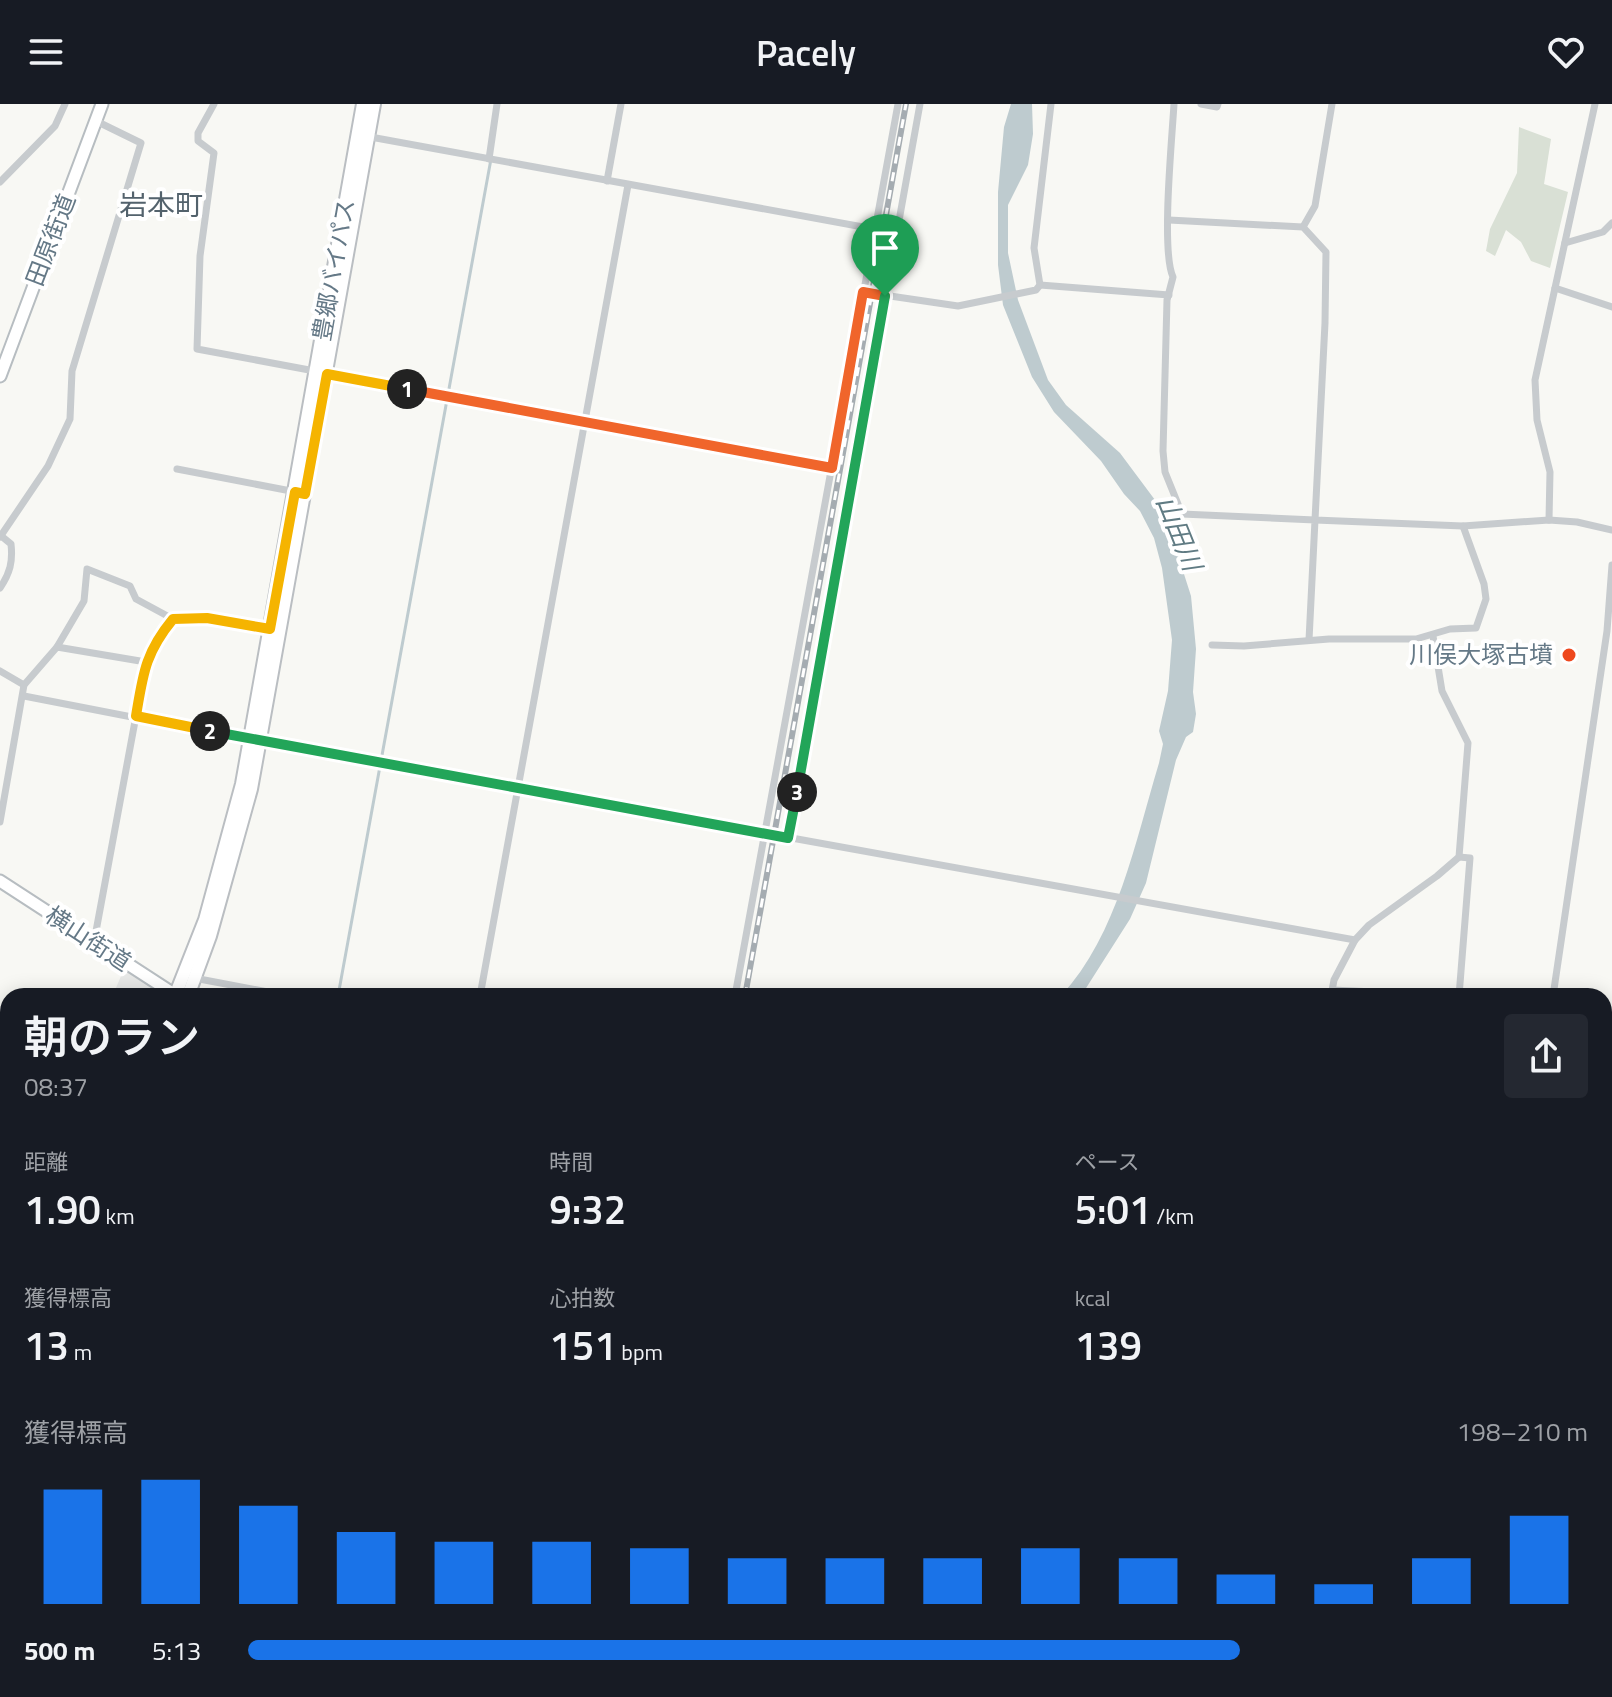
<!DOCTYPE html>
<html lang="ja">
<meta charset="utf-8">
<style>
:root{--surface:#171b24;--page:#242831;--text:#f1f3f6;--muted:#9ea1a6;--accent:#1a73e8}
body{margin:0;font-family:"Titillium Web","Noto Sans JP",sans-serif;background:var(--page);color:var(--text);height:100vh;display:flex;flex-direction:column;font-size:30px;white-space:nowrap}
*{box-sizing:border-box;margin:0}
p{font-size:26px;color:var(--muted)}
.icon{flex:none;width:44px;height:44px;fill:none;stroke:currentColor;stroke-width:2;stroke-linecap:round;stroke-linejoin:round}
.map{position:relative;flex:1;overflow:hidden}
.panel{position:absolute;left:0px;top:884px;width:1612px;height:710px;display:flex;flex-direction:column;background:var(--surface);border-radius:24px 24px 0 0;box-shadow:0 4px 20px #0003}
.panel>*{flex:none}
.pin{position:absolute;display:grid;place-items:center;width:68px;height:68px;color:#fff;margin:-82px -34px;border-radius:50% 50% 50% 0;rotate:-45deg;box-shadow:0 0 8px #0007}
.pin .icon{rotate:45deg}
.km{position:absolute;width:40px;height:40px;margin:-20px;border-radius:50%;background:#222;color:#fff;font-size:22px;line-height:40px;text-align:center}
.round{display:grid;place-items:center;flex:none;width:84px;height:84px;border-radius:8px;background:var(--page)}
.summary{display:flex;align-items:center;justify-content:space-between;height:136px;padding:0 24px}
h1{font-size:44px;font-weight:600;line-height:60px}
.stats{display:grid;grid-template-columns:repeat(3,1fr);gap:12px;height:136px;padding:8px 24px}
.stats div{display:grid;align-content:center}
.stats b{font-size:40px;font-weight:600}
.stats small{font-size:22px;font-weight:400}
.stats p{font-size:22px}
.chart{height:224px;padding:16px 24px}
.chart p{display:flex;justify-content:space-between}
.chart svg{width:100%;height:144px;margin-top:8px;stroke:var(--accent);stroke-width:6}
ul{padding:0 24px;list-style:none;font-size:26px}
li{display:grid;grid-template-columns:128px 96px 1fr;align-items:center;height:60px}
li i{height:20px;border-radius:10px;background:var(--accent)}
header{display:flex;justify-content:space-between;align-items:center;height:104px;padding:0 24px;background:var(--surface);font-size:36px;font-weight:600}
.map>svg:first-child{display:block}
</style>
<header><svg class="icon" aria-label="menu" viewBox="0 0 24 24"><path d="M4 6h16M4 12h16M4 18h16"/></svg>Pacely<svg class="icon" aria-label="heart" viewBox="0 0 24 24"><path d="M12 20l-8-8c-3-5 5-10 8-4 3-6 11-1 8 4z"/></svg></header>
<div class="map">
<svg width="1612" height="1593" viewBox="0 0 1612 1593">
<rect width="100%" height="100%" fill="#f8f8f4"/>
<!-- built -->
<polygon fill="#e8e9e8" points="124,865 153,883 150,886 153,892 113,891"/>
<!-- green -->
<polygon fill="#d9e0d5" points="1519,23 1551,35 1544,80 1568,88 1550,164 1531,157 1521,138 1506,126 1495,152 1486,147 1490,125 1517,69"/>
<!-- water -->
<path fill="#becbcf" d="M1011,0H1032L1033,30L1028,61L1008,101V149L1018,196L1048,276L1066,301L1120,349L1155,396L1176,445L1191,492L1196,545L1193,588L1196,610L1193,628L1186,633L1176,656L1146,779L1130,815L1081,892H1061C1118,830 1135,738 1159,659L1163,640L1159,627L1168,587L1172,536L1162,464L1154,434L1140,407L1124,390L1101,357L1054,308L1032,273L1003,201L998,161V88L1004,23Z"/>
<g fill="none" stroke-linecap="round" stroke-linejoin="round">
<!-- stream -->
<g stroke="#becbcf" stroke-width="3">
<polyline points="338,892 491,55"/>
<polyline points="129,1586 143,1593"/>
<polyline points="116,1593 123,1586"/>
<polyline points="158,1593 162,1586"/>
</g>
<!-- secondary casing -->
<g stroke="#b7bdc1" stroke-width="15">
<g id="secondary">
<polyline points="0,272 102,0"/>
<polyline points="0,777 177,892"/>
<polyline points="1604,973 1612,968"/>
<polyline points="236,1593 246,1586"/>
<polyline points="1086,1593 1089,1586"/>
</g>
</g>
<!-- primary casing -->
<g stroke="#babec2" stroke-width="16">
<g id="primary">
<polyline points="175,892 205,816 242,680 363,0"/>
<polyline points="188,892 210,832 251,685 374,0"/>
<polyline points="0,1199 8,1187"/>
<polyline points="0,1217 8,1205"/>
</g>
</g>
<!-- street -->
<g stroke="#c7cbce" stroke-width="7">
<polyline points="214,0 198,29 198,37 214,49 200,152 197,245 832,364"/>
<path d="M1174,0C1172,35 1161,147 1173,173L1167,196L1163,347L1165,368L1182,410L1315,416L1309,536"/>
<polyline points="1201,0 1217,3 1218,0"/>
<polyline points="365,32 874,125"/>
<polyline points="489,55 497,0"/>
<polyline points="607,77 621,0"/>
<polyline points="0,78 55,22 65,0"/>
<polyline points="1169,116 1303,123 1326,148 1325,219 1315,416 1463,422 1549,416 1577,418 1612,426"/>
<polyline points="1303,123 1315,102 1332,0"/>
<polyline points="1565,139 1603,128 1612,119"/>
<polyline points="1040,181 1169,191"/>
<polyline points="1555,184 1612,203"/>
<polyline points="863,188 958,202 1036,186 1040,181 1034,144 1051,0"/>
<polyline points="177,365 296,388"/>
<polyline points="1549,416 1550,368 1537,316 1535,276 1595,0"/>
<path d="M0,431L11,440C13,458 10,469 0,484"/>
<polyline points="0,433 48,362 70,315 72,267 141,39 96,17"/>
<polyline points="1212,541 1244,542 1329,535 1416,535 1450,525 1476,524 1486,495 1484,480 1463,422"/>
<polyline points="57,543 84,497 87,465 130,482 136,495 173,515"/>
<polyline points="0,567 24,581"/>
<polyline points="24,592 250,636 1355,836"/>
<polyline points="0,718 24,581 57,543 146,558 156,535 173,515 207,514 271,525"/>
<polyline points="788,734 920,0"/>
<polyline points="1459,753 1470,754 1459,892"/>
<polyline points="94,838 146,558"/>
<polyline points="194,874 289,892"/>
<polyline points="1332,886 1459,892"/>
<polyline points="480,892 628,81"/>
<polyline points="735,892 898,0"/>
<polyline points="1331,892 1334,876 1355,836 1369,821 1437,772 1459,753 1468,639 1442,587 1433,532"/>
<polyline points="1553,892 1607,527 1612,461"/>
<polyline points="0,1052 8,1055"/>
<polyline points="0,1108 8,1111"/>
<polyline points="1604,1361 1612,1359"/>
<polyline points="0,1424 8,1425"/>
<polyline points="1180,1586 1195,1593"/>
<polyline points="78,1593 79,1586"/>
<polyline points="604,1593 605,1586"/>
<polyline points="631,1593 633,1586"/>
<polyline points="911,1593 912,1586"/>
</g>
<!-- secondary -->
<use href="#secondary" stroke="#fff" stroke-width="11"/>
<!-- primary -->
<use href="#primary" stroke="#fff" stroke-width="12"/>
<!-- rail casing -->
<g stroke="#a5acb1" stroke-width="6">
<g id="rail">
<polyline points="745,892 906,0"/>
<polyline points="621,1593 622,1586"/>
</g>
</g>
<!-- rail -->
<use href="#rail" stroke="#fff" stroke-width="3" stroke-dasharray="9" stroke-linecap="butt"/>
</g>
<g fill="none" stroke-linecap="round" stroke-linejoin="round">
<!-- split-1 casing -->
<g stroke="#fff" stroke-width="16">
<polyline id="split-1" points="407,285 832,364 863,188 885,192"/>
</g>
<!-- split-2 casing -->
<g stroke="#fff" stroke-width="16">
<path id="split-2" d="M210,627L136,612C143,570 145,549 173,515L207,514L270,525L295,388L305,390L327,270L407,285"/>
</g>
<!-- split-3 casing -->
<g stroke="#fff" stroke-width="16">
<polyline id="split-3" points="210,627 788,734 797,688"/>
</g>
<!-- split-4 casing -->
<g stroke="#fff" stroke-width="16">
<polyline id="split-4" points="797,688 885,192"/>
</g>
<!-- split-1 -->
<use href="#split-1" stroke="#f0652b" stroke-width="10"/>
<!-- split-2 -->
<use href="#split-2" stroke="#f5b400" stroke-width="10"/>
<!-- split-3 -->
<use href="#split-3" stroke="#22a559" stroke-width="10"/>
<!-- split-4 -->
<use href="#split-4" stroke="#22a559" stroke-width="10"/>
</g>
<!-- markers -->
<circle fill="#ee481e" stroke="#fff" stroke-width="3" cx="1569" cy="551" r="8"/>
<g text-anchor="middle" stroke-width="8" stroke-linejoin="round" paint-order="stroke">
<!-- street labels -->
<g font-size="24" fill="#657987" stroke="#fff">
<text transform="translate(51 136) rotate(-69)" y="8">田原街道</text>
<text transform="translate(334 166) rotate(-80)" y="8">豊郷バイパス</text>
<text transform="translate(88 835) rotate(33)" y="8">横山街道</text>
</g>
<!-- poi labels -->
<g font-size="24" fill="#657987" stroke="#fff" text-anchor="end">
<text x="1553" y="559">川俣大塚古墳</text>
</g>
<!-- water labels -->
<g font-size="26" font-style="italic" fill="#607b83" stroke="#fff">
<text transform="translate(1179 429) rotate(68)" y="9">山田川</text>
</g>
<!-- quarter labels -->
<g font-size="28" fill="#53626c" stroke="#fff">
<text x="161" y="111">岩本町</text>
</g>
</g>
</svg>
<div class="pin" style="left:885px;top:192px;background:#1e9e55"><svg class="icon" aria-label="arrive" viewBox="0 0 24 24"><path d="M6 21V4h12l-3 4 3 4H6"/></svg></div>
<b class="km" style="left:407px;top:285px">1</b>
<b class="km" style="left:210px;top:627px">2</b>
<b class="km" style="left:797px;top:688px">3</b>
<section class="panel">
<div class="summary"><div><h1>朝のラン</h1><p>08:37</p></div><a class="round"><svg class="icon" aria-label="share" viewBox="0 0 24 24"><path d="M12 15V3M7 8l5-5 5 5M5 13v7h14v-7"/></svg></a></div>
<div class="stats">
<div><p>距離</p><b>1.90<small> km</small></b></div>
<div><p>時間</p><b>9:32</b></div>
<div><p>ペース</p><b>5:01<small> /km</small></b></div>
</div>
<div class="stats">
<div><p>獲得標高</p><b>13<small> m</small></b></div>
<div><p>心拍数</p><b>151<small> bpm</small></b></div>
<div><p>kcal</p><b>139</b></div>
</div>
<div class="chart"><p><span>獲得標高</span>198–210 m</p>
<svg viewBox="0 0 160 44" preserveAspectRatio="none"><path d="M5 44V9M15 44V6M25 44V14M35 44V22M45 44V25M55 44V25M65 44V27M75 44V30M85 44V30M95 44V30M105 44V27M115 44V30M125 44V35M135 44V38M145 44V30M155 44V17"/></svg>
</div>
<ul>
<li><b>500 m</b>5:13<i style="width:74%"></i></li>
</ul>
</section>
</div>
